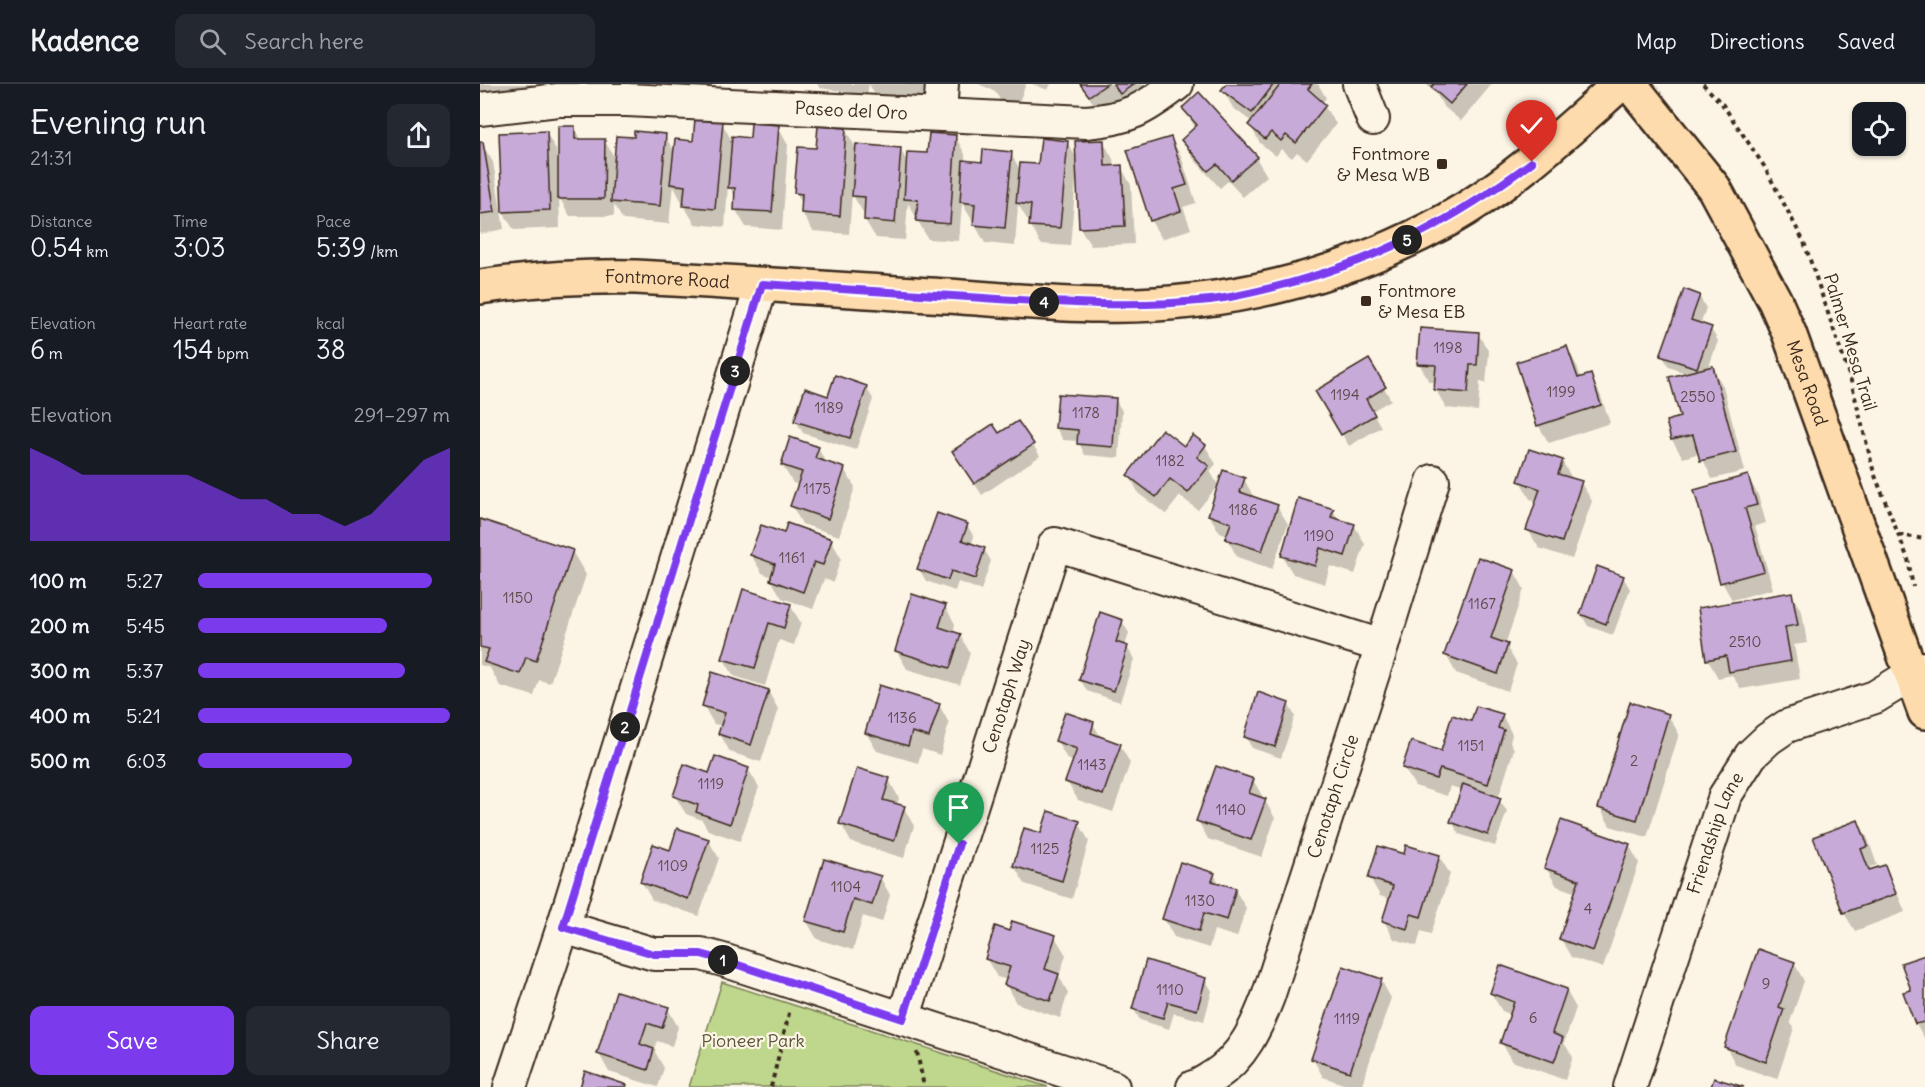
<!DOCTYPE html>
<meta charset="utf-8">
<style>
:root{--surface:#171b24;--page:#242831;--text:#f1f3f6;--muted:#9ea1a6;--line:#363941;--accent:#7c3aed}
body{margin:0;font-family:Delius,sans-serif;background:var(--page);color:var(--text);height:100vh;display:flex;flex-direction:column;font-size:22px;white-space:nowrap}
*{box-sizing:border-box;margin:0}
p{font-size:20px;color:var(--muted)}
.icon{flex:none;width:33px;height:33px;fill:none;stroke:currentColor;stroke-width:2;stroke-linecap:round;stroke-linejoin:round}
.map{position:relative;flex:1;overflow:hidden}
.details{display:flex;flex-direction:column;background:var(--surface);width:480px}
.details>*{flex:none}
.fabs{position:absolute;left:1372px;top:18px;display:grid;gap:12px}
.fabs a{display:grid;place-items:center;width:54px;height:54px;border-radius:12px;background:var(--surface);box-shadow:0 2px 4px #0004;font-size:30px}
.pin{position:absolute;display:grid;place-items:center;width:51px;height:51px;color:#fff;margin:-62px -26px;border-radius:50% 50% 50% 0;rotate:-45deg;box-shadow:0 0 6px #0007}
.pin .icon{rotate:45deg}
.km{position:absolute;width:30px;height:30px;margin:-15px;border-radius:50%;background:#222;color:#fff;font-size:16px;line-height:30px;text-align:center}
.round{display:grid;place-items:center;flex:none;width:63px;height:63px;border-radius:12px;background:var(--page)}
.overview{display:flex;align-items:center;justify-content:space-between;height:102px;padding:0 30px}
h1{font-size:33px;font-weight:600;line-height:45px}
.stats{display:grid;grid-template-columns:repeat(3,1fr);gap:9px;height:102px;padding:6px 30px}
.stats div{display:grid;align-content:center}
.stats b{font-size:26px;font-weight:600}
.stats small{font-size:16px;font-weight:400}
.stats p{font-size:16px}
.chart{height:168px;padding:12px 30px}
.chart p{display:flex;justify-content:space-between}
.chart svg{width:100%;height:108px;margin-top:6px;fill:var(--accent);opacity:.7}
.cta{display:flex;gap:12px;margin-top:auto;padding:12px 30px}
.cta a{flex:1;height:69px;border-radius:12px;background:var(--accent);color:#fff;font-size:24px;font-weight:600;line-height:69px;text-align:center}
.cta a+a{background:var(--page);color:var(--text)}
ul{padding:0 30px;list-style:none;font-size:20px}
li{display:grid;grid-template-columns:96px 72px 1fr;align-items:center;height:45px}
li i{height:15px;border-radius:8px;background:var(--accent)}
header{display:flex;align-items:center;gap:36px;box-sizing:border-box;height:84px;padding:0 30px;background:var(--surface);border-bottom:2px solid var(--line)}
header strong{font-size:28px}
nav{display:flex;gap:33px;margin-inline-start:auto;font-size:21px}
.search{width:420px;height:54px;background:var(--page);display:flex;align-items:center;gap:15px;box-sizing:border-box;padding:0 21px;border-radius:12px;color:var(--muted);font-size:22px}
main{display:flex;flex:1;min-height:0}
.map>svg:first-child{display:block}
</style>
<header>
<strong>Kadence</strong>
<div class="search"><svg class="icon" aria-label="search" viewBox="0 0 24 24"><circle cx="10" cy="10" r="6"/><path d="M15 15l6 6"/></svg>Search here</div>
<nav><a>Map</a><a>Directions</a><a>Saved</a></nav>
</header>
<main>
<section class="details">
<div class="overview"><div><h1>Evening run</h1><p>21:31</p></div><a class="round"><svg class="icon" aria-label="share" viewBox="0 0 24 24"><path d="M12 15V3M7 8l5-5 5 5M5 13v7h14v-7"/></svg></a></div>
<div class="stats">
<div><p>Distance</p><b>0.54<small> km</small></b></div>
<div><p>Time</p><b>3:03</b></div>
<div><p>Pace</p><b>5:39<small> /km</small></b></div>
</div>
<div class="stats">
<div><p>Elevation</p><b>6<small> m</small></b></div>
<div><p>Heart rate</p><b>154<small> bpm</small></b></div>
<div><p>kcal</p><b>38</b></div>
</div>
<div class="chart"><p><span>Elevation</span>291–297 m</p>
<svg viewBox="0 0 160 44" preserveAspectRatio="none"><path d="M0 44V6L10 11L20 17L30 17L40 17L50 17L60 17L70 22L80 27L90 27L100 33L110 33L120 38L130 33L140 22L150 11L160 6V44z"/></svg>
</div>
<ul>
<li><b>100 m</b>5:27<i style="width:93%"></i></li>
<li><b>200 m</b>5:45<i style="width:75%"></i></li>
<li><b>300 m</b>5:37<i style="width:82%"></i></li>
<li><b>400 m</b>5:21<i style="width:100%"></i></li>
<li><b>500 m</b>6:03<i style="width:61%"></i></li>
</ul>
<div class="cta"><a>Save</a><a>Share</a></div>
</section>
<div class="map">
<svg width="1445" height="1003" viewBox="0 0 1445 1003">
<rect width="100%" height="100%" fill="#fcf5e5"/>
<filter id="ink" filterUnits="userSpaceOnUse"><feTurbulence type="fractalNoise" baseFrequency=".0167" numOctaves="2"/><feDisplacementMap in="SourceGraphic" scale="12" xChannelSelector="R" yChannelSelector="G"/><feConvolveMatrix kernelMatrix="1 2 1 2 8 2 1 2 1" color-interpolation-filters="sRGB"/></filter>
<g filter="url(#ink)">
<!-- green -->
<polygon fill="#bed78d" stroke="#7c8056" stroke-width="1.5" points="242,898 568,1003 209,1003"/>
<!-- shadow -->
<g fill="#0003">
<rect x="0" y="0" width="53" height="13"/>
<polygon points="115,0 192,0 191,13 118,6"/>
<polygon points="337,0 389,0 387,11 340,4"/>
<polygon points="389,0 450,0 448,19 397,14"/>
<polygon points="498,0 546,0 537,23 521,18 515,7"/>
<polygon points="552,0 571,0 568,6"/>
<polygon points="600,0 663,0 671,13 651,27 642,14 620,29"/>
<polygon points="748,0 838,0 846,14 842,19 856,40 827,76 817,68 812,74 801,65 796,72 780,59 770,41 772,38 753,24 743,6"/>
<polygon points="946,0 1012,0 981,37 963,22 957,11"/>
<polygon points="704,24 776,74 787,92 763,113 748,97 740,104 713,74 703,56 716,45"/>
<polygon points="242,39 253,59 272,55 298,43 308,61 302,146 266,143 255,125 256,114 248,101 245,143 215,140 204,122 205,118 202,118 193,101 189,140 143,136 134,121 134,132 90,132 79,113 80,144 34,146 23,128 66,48 76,66 77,77 80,77 94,43 102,56 124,56 136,76 155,55 185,52 195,69"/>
<polygon points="365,45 377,66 420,65 428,79 449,71 475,52 485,70 485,78 503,80 531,70 541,87 560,82 587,58 597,75 623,57 633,75 634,83 641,83 651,101 654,160 611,162 600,144 598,95 596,95 590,162 561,160 551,142 551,137 548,137 538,120 535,162 505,159 495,141 495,136 492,136 482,119 479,157 448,155 438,137 438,133 436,133 428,119 425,156 396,154 385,136 386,130 384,130 372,110 369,150 333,147 322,129 323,121 316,109 338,66"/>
<polygon points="691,54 701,72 716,119 703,123 711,145 682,155 671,137 649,67"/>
<polygon points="0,60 2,60 13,78 24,145 0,150"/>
<polygon points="1219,212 1226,224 1220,241 1231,245 1238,257 1228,285 1232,284 1243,302 1265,387 1232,395 1220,369 1203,374 1192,356 1188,338 1202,334 1208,290 1189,283 1182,271"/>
<polygon points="998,250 1009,268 1006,299 1000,298 998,327 966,324 956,306 956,298 949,298 939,279"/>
<polygon points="1087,264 1097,282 1101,294 1110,292 1120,310 1130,339 1069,359 1058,341"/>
<polygon points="889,277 911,316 892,327 901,343 869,362 837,308"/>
<polygon points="386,303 393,315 376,366 323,349 316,337 349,314"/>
<polygon points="635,315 642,327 639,374 605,371 598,357 583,356 576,344"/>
<polygon points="519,351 553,361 560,372 502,411 481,379"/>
<polygon points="725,362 736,380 730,387 738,401 718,426 700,412 686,430 659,410 649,391 705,364"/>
<polygon points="338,364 346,379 364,385 375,403 359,452 322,440 312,422 319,401 313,399 302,381"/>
<polygon points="1082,377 1093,396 1101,399 1112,417 1092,475 1059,464 1048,446 1058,417 1050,415 1040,397"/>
<polygon points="1268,393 1278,411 1286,439 1275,442 1293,505 1252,516 1242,498"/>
<polygon points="764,395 774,414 797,422 808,440 792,485 757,473 747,454 748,452 740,449 729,431"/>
<polygon points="853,426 859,437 874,441 885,460 875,490 850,482 845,500 813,490 802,472"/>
<polygon points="0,437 92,467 106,491 70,599 59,596 54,612 20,602 10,584 0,581"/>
<polygon points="487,441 494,453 491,461 504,465 511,477 501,506 478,498 475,507 446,497 439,485"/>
<polygon points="304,451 351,456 361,474 353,498 344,495 333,525 302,514 291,496 292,493 282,489 271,471"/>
<polygon points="1034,487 1044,505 1025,561 1037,580 1028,607 976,589 966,571"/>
<polygon points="1143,493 1150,505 1133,551 1108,542 1101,530"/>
<polygon points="1311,510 1322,528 1327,559 1314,561 1320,595 1261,605 1252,591 1238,594 1228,576"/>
<polygon points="310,521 321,539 314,561 299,556 285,602 254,592 243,574"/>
<polygon points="465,522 475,540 473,549 480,551 490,569 480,601 427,585 416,566"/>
<polygon points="642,537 649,549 645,562 647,563 654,575 640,618 607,607 600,595"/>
<polygon points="288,607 298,625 281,678 250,668 240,650 243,642 234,640 223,621"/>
<polygon points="808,620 815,632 801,674 772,664 765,652"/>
<polygon points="459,621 469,639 460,671 442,665 438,679 397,667 386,649"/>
<polygon points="1022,631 1032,650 1030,658 1034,665 1018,715 1027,727 1015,762 979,750 972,738 983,706 970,702 967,712 935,702 924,684 962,669 992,639"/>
<polygon points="1188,631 1199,650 1167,753 1130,742 1120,724"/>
<polygon points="613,640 622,655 640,661 650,679 633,728 598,716 587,698 594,678 587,675 577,657"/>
<polygon points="268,685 279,703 260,757 228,746 222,736 206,730 195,712 230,691"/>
<polygon points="409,696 419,714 417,721 424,724 434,742 424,774 371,758 361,740"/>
<polygon points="773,696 795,734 782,773 728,755 718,737"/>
<polygon points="1378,737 1388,755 1397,781 1390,783 1391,787 1404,783 1414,801 1425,828 1375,847 1364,829 1335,754"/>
<polygon points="599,739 609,757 592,815 545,800 534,782 562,751"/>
<polygon points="228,756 239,774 219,832 172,816 162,798 191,768"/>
<polygon points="1149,761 1159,779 1123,884 1091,873 1081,855 1097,809 1077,802 1066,784"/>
<polygon points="925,771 959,772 970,790 951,850 941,847 937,862 914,855 904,837 910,815 900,812 890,794"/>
<polygon points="734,790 740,801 755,806 766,824 757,853 734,846 729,864 694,853 684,835"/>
<polygon points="400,793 410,811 402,838 383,832 373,866 337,855 326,836"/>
<polygon points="530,849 575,853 586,871 579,892 588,909 580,934 536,919 526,901 528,896 517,893 506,874"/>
<polygon points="1445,873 1445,955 1436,940 1432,907"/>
<polygon points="1314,879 1324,897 1310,938 1314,944 1297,995 1256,981 1246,963"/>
<polygon points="725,895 732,907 724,937 694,929 689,945 660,936 653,924"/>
<polygon points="901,896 911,914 881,1003 872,1003 843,993 833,975"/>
<polygon points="1086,906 1096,924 1084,959 1093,973 1085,996 1032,977 1022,959 1032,931 1022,927 1011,909"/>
<polygon points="188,925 198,943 192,962 177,957 174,966 184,984 178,1003 129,988 119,970"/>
</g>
<!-- building -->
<g fill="#c7aad7" stroke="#3b2a1e" stroke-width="1.5">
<polygon points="600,0 627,0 609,12"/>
<polygon points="633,0 654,0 640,10"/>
<polygon points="746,0 794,0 772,29 741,6"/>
<polygon points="801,0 832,0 828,5 846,21 816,59 806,51 801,57 791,48 785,55 768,41"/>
<polygon points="954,0 953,0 987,0 970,20 951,3"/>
<polygon points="719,8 778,73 751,96 737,80 728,87 701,56 717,41 702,24"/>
<polygon points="215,35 243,37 235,125 203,122 205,102 190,100 195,55 213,57"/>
<polygon points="271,39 299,41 292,128 254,126 255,104 248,104 252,52 270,54"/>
<polygon points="78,42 95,42 95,55 125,55 124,115 78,115"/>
<polygon points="338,42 366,44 360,132 321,129 322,110 314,109 318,63 336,64"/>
<polygon points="67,47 70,126 22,128 19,49"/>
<polygon points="154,47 186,50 180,122 131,118 136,52 154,53"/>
<polygon points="449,49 476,51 470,140 436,137 438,116 424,115 427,68 447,69"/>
<polygon points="691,53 707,101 694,105 701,127 670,137 647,66"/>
<polygon points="561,54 588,57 580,144 549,142 551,121 536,119 540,79 558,80"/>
<polygon points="624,56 625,82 642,81 645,142 599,144 595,57"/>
<polygon points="0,58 3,58 15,128 0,130"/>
<polygon points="376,60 421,64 415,139 384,136 385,113 372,112"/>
<polygon points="503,65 532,68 525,144 493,141 495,120 480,118 483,76 502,78"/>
<polygon points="1204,205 1220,211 1211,236 1232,243 1217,284 1180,272"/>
<polygon points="940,244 999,248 997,281 990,281 988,309 954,306 956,281 937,280"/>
<polygon points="1087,262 1098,294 1111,290 1121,321 1057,342 1036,278"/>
<polygon points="889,275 906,303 886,315 895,331 861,351 835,307"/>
<polygon points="1233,282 1256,368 1220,377 1213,351 1191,356 1186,337 1200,333 1189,293"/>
<polygon points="355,291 387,302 370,354 314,337 325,304 348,312"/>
<polygon points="578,310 636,314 633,363 597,360 598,346 575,344"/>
<polygon points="538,337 554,360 494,400 472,367 513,340 519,349"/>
<polygon points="682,345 704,362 713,351 726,361 717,373 729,382 708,409 690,395 676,413 647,391"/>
<polygon points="310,353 339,363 335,374 365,384 348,435 310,422 322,388 301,381"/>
<polygon points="1049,365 1083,376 1078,390 1102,397 1082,458 1046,446 1060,405 1038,397"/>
<polygon points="743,386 765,394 760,408 798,421 782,467 745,455 751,439 728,431"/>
<polygon points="1268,391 1277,421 1265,424 1284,487 1240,499 1214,406"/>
<polygon points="818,414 854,425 851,433 875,440 865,472 840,464 835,482 801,472"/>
<polygon points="457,429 488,440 482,456 505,464 495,495 471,487 468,496 437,485"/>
<polygon points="0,435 93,466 56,577 46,573 40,590 4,578 9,565 0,563"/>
<polygon points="307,439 352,455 343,481 334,478 323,508 290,496 295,480 270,471 281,441 304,449"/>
<polygon points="998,473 1035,486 1011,554 1028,560 1018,590 964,571"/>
<polygon points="1117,482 1144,492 1126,540 1100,530"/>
<polygon points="263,505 311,520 304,544 289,539 275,584 242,575"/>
<polygon points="1312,508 1318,541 1305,543 1311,577 1249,588 1246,572 1226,576 1218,524"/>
<polygon points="432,510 466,521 459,543 481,550 470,584 415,567"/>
<polygon points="620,528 643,536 636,558 648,562 634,607 599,596"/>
<polygon points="232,588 289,606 271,661 238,650 245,629 222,622"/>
<polygon points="399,601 460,620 449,653 432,648 428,662 385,649"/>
<polygon points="778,608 809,619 795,663 764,653"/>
<polygon points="1150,618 1189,630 1157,736 1118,724"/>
<polygon points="996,622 1023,630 1018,644 1024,646 1008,700 960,685 956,695 922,684 931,657 961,667 972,631 991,637"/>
<polygon points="585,628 614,638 611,649 641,660 623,711 585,698 597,665 575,657"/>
<polygon points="235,672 269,684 250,740 216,728 218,721 193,712 204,680 229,689"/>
<polygon points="736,682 774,695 769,709 786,715 771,756 716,737"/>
<polygon points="377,684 410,694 403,716 425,722 414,757 359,740"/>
<polygon points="983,700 1021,714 1008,751 970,738"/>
<polygon points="568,727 600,737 582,797 533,782 544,744 561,749"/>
<polygon points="1081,736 1150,760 1113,867 1079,855 1099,796 1064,784"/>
<polygon points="1378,736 1388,762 1381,765 1389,786 1405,781 1416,810 1363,829 1333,753"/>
<polygon points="197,744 229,755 208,815 160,798 173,760 190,766"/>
<polygon points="926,761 960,771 941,833 931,830 927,845 902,837 913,802 888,794 898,762 924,770"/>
<polygon points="344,775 401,792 392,821 373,815 363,848 325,837"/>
<polygon points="700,778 735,789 732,797 756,804 747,836 724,829 719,847 682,835"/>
<polygon points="532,837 576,851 565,885 579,890 570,917 524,901 530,883 505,875 515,842 529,847"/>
<polygon points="1278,865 1315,878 1299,923 1304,925 1286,978 1244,963"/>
<polygon points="1445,871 1445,938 1435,940 1423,908 1431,906 1421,879"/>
<polygon points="666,876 726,894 717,926 688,918 683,934 652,925"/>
<polygon points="1020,881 1087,905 1072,949 1083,954 1074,978 1020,959 1034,918 1010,909"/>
<polygon points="863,882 902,895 870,988 831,975"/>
<polygon points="136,907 189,923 182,944 167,939 160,960 174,965 168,986 117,970"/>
<polygon points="105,987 147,1001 146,1003 100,1003"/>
<polygon points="1234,994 1264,1003 1231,1003"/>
</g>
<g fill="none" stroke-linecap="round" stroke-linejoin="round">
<!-- minor casing -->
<g stroke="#3b2a1e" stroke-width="36">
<g id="minor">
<polyline points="879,0 893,35"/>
<path id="s1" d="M0,25L78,16H147L606,38C648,35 665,25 697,0"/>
<polyline points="460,30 462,0"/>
<polyline points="83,843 174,870 221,870 243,876 633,1003"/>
<path id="s2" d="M423,935L575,460L902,562"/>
<polyline points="30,1003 83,843 282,200"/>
<path id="s3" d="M713,1003C721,1001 727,996 734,992C763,973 776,944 788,913L902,562L953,397"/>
<path id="s4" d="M1150,1003L1245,712L1271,671L1288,655L1307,642L1395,613L1431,591L1445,584"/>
</g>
</g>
<!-- major casing -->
<g stroke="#3b2a1e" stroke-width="38">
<g id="major">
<path id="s5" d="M1150,0L1234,104L1295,217L1309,249L1445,628"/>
<path id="s6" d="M0,203C53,195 103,192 156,193C254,198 352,205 450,211C506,214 562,220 618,221C740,224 860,195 967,136C1031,100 1085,49 1140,0"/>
</g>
</g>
<!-- path -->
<g stroke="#3b2a1e" stroke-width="4" stroke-dasharray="4.5 4.5" stroke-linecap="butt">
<polyline points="1223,0 1243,21 1284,82 1324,158 1371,297 1394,389 1428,475 1433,503"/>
<polyline points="1419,451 1445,455"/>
<polyline points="437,968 444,1003"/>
<polyline points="291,1003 310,925"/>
</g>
<!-- minor -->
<use href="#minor" stroke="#fcf5e5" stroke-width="32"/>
<!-- major -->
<use href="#major" stroke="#fedbac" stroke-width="33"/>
</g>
</g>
<g fill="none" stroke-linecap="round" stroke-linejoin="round" filter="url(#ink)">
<!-- route casing -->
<g stroke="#fff" stroke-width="12">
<path id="route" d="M479,760L423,935L243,876L221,870H174L83,843L282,200C356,205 430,209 504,214C580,219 654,224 730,216C757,213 784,206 810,199C902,174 976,135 1052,78"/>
</g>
<!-- route -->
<use href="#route" stroke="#7c3aed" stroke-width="8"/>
</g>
<!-- markers -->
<g fill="#3b2a1e" stroke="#fcf5e5" stroke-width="2">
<rect x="956" y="74" width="12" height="12" rx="3"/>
<rect x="880" y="211" width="12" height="12" rx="3"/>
</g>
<g text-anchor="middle" stroke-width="4.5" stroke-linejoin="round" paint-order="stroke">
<!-- number labels -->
<g font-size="15" fill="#5e4a4c">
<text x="968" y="269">1198</text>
<text x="1081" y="313">1199</text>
<text x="865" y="316">1194</text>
<text x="1218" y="318">2550</text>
<text x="349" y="329">1189</text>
<text x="606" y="334">1178</text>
<text x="690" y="382">1182</text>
<text x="337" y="410">1175</text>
<text x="763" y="431">1186</text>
<text x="839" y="457">1190</text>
<text x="312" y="479">1161</text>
<text x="38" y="519">1150</text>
<text x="1002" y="525">1167</text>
<text x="1265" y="563">2510</text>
<text x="422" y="639">1136</text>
<text x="991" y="667">1151</text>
<text x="1154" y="682">2</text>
<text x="612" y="686">1143</text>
<text x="231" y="705">1119</text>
<text x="751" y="731">1140</text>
<text x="565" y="770">1125</text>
<text x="193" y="787">1109</text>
<text x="366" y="808">1104</text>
<text x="720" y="822">1130</text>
<text x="1108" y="830">4</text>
<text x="1286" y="905">9</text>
<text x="690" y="911">1110</text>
<text x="1053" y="939">6</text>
<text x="867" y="940">1119</text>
</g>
<!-- street labels -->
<g font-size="18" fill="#3b2a1e" stroke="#fcf5e5">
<text dy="6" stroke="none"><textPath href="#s1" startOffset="372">Paseo del Oro</textPath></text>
<text dy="6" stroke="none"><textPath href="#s6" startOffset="188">Fontmore Road</textPath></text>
<text transform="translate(1370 258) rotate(73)" y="6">Palmer Mesa Trail</text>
<text dy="6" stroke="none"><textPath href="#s5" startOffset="350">Mesa Road</textPath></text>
<text dy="6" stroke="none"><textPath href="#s2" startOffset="339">Cenotaph Way</textPath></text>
<text dy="6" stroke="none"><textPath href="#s3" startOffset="332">Cenotaph Circle</textPath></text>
<text dy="6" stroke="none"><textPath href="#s4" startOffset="268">Friendship Lane</textPath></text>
</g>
<!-- poi labels -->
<g font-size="18" fill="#3b2a1e" stroke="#fcf5e5" text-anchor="end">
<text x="950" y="76">Fontmore<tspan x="950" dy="21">&amp; Mesa WB</tspan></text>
<text x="898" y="213" text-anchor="start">Fontmore<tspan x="898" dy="21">&amp; Mesa EB</tspan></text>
</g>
<!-- park labels -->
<g font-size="18" fill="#5c553a" stroke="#fcf5e5">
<text x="273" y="963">Pioneer Park</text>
</g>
</g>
</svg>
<div class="fabs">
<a><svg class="icon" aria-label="locate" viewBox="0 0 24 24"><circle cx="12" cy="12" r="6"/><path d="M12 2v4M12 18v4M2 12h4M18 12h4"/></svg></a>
</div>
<div class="pin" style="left:479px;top:760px;background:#1e9e55"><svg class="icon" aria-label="arrive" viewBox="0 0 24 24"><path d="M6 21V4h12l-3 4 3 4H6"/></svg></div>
<div class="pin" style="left:1052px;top:78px;background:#d93025"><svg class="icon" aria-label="check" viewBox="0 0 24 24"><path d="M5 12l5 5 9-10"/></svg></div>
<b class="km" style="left:243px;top:876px">1</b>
<b class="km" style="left:145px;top:643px">2</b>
<b class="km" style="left:255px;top:287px">3</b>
<b class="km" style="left:564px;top:218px">4</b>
<b class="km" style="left:927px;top:156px">5</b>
</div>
</main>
